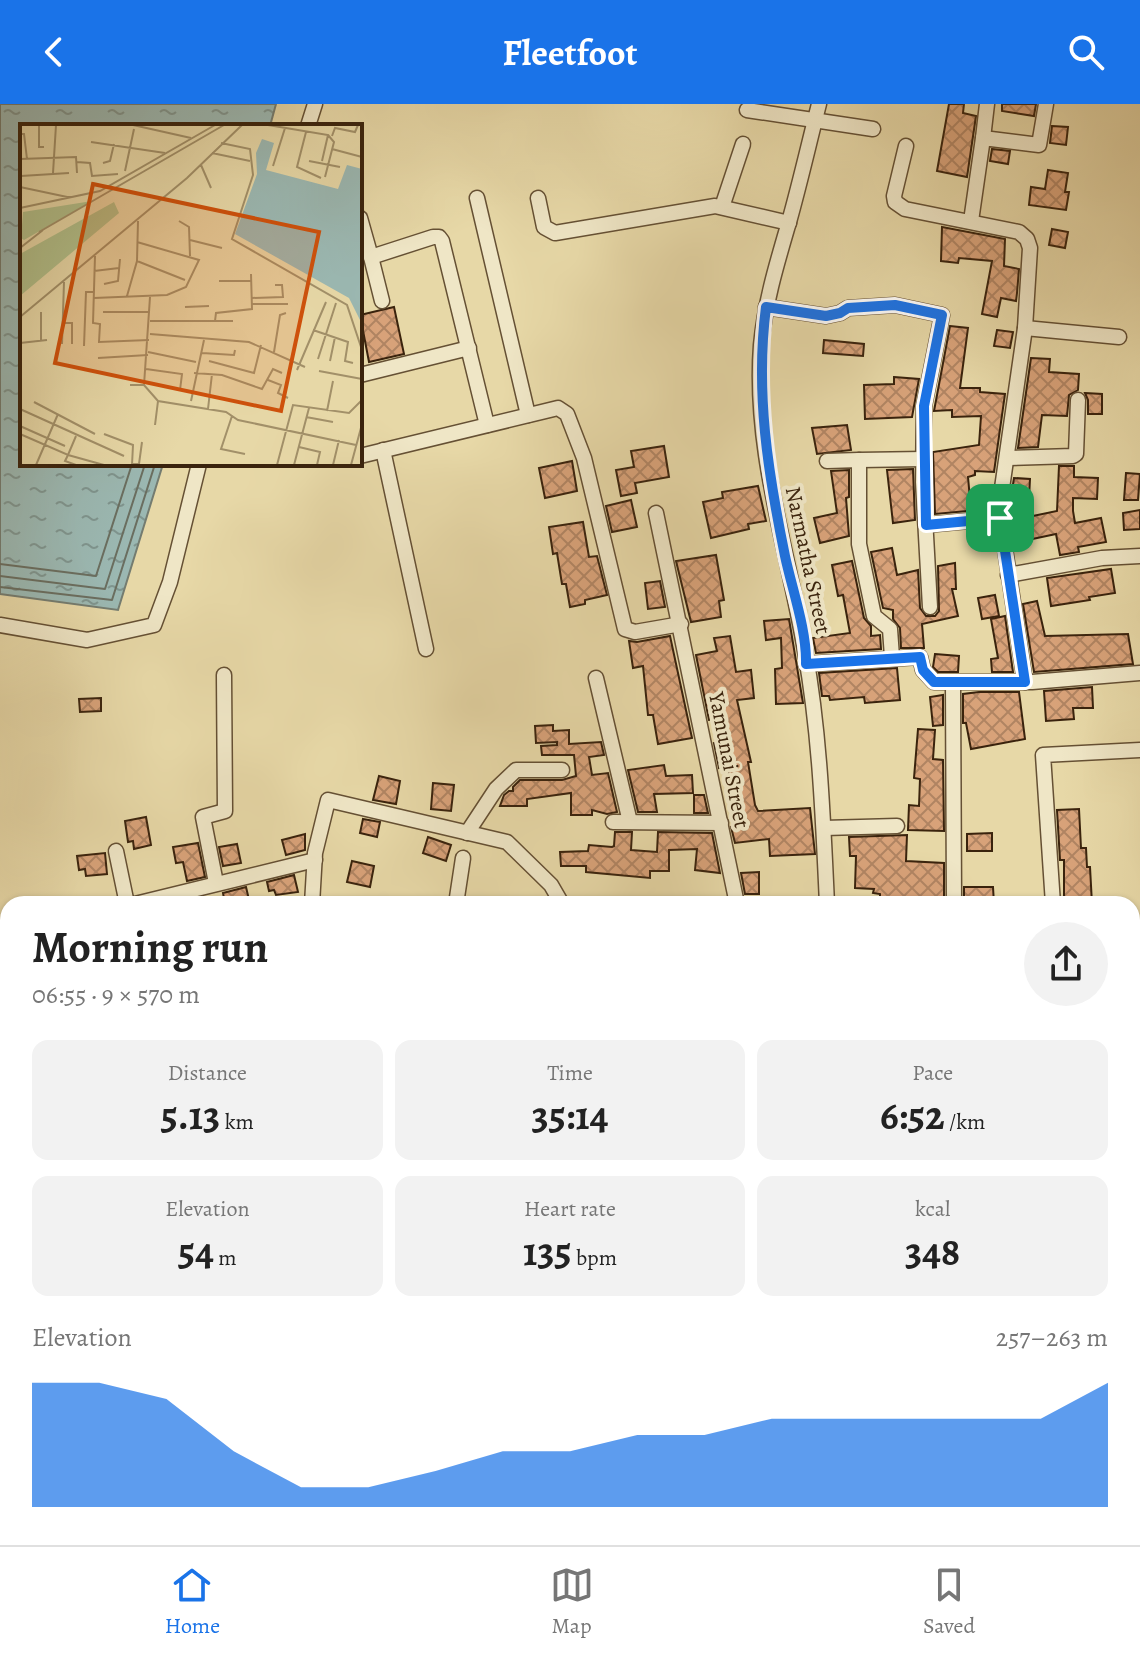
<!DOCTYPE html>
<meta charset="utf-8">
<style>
:root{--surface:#fff;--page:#f2f2f2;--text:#222;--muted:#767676;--line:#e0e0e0;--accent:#1a73e8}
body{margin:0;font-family:Alegreya,serif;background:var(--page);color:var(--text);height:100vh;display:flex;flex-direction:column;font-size:30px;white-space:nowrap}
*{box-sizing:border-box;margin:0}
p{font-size:26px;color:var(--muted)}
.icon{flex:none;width:44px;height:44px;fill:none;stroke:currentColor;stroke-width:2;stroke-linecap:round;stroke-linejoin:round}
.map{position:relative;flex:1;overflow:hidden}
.details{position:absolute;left:0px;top:792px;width:1140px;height:650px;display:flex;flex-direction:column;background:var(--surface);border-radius:24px 24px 0 0;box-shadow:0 2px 6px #0004}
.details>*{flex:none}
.pin{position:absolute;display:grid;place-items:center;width:68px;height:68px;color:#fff;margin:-34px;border-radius:16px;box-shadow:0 4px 12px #0006}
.round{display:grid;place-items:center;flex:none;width:84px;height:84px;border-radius:42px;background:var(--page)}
.summary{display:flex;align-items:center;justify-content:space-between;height:136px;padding:0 32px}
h1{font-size:44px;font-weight:600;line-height:60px}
.metrics{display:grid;grid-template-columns:repeat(3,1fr);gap:12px;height:136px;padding:8px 32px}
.metrics div{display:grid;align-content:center;border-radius:16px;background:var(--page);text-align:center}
.metrics b{font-size:40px;font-weight:600}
.metrics small{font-size:22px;font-weight:400}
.metrics p{font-size:22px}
.chart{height:224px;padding:16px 32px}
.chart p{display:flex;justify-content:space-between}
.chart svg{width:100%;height:144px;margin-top:8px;fill:var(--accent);opacity:.7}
header{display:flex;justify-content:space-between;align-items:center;height:104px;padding:0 32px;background:var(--accent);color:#fff;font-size:36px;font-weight:600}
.menu{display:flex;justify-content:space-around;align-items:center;height:112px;border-top:2px solid var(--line);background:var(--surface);font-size:22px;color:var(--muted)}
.menu a{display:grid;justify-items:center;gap:4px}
.menu .selected{color:var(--accent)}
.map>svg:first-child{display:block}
</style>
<header><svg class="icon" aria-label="back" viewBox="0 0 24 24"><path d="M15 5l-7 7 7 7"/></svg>Fleetfoot<svg class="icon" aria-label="search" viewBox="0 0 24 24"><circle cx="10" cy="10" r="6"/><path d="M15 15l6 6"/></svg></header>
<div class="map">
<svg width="1140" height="1441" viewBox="0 0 1140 1441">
<defs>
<pattern id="wetland-marsh" width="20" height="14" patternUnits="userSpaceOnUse" patternTransform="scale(2)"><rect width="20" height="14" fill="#b1bf8a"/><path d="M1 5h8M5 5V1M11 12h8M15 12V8" fill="none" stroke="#919b6f"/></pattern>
<pattern id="water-ripples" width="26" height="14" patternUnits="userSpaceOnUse" patternTransform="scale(2)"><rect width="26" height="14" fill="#9bb8b2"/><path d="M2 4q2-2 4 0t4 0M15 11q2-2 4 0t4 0" fill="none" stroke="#7f958f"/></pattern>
<pattern id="building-cross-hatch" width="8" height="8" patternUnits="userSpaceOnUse" patternTransform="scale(2)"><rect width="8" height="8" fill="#d8a279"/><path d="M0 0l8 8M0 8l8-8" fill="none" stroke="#b08462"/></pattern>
</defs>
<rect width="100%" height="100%" fill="#e7d8a7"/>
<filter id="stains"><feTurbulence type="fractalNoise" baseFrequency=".0025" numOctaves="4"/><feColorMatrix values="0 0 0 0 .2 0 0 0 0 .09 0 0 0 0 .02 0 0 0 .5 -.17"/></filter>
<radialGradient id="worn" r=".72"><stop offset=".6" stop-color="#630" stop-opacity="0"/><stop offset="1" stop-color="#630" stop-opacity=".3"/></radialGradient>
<!-- wetland -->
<polygon fill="url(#wetland-marsh)" stroke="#76714c" stroke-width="2" points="222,1434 379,1434 388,1441 228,1441"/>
<!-- water -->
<polygon fill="url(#water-ripples)" stroke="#747c70" stroke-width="2" points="0,0 276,0 270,22 22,22 22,360 163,360 118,506 0,490"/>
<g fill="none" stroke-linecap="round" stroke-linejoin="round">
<!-- shore -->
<g stroke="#6a6e60" stroke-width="2">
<polyline points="0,460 96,472 132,360"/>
<polyline points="0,472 105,485 145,360"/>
<polyline points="0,483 112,496 155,360"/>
</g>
</g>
<!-- building -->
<g fill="url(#building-cross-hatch)" stroke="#3a230d" stroke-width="2">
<polygon points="949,0 964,0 963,9 976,12 967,73 937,67"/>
<polygon points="1002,0 1036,0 1034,12 1002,7"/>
<polygon points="1052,22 1068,23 1066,41 1050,39"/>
<polygon points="992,45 1010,47 1008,60 990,57"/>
<polygon points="1048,66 1068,69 1065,88 1069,88 1066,106 1029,101 1031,83 1045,85"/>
<polygon points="942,123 1005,135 1004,162 1019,165 1017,189 1016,197 1001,194 997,213 982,210 992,157 959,154 958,159 941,157"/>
<polygon points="1052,125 1068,128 1065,144 1049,141"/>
<polygon points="394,203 404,250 369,258 360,211"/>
<polygon points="950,222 968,224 960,284 980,284 980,288 1005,290 994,368 975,367 975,371 968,373 970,395 991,391 989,405 935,410 933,348 979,341 981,312 952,313 952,306 934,307"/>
<polygon points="997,226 1013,228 1010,244 994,242"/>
<polygon points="824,236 864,240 863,252 823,249"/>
<polygon points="1031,254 1050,255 1049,268 1079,270 1078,286 1069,291 1067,312 1042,311 1038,343 1018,344"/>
<polygon points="894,273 919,275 912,313 865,315 864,281 894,280"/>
<polygon points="1085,289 1102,290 1102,310 1088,310 1088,296"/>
<polygon points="847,321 851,346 817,350 812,324"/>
<polygon points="664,342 669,373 635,379 637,389 621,392 616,366 634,363 631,347"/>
<polygon points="572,357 577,387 545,394 539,364"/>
<polygon points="1059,362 1074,362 1074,373 1098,374 1097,395 1073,394 1073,407 1075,419 1101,414 1106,438 1078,443 1079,448 1060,451 1056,430 1014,439 1009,405 1014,374 1030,375 1028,413 1057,407"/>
<polygon points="913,365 915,416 893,419 887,366"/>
<polygon points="849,366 849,393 846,394 849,432 820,439 814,414 837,409 831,367"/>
<polygon points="1126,369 1140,370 1138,396 1124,396"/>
<polygon points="758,382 766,417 748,420 749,425 711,434 703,398 723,394 722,388"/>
<polygon points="631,396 637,423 612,428 606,402"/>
<polygon points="1140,406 1140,425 1124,426 1123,409"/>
<polygon points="583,418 589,453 597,452 607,491 585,496 585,500 570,503 566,480 562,480 557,449 553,450 549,423"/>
<polygon points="892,444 897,471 918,466 920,504 926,512 935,512 939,507 938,462 955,459 956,485 952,485 958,512 922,520 924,544 901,544 900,524 893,515 893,506 883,504 871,448"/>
<polygon points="716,451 724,496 719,497 721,513 691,518 676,457"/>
<polygon points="852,457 864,514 871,522 871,532 880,531 881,545 816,549 813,534 850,529 843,491 838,492 832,461"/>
<polygon points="1111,465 1115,489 1089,493 1090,496 1051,502 1047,474"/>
<polygon points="660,477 665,503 648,505 645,479"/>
<polygon points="995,491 999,512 982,515 978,494"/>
<polygon points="1037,497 1045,532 1128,530 1133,560 1034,568 1023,500"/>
<polygon points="1005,512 1013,568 992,568 991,555 998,554 991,515"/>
<polygon points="789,515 803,599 776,600 775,565 782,564 781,534 766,536 764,517"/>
<polygon points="670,532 692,634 658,640 653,611 648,611 643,562 633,564 629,537 637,538"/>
<polygon points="730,532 736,568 751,566 754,594 737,596 751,658 748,658 755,701 758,707 810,704 815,750 770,752 769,735 735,739 731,723 741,722 734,688 732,688 727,662 719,664 714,639 721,638 717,615 709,616 696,551 717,547 714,534"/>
<polygon points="935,550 959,552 958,568 938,568 933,563"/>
<polygon points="897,564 900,596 865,599 864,593 830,596 829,592 822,592 819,569"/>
<polygon points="1092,583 1093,604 1073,604 1074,615 1046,617 1044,587"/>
<polygon points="979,588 1019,588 1025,635 971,645 966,619 963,619 963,590"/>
<polygon points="943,591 943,621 933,622 930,593"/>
<polygon points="101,594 101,607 80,608 79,595"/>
<polygon points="553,621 553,627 569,626 569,640 601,638 604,651 589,653 592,671 608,669 617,708 607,710 592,706 592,711 571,711 571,689 527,695 527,702 500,702 504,691 509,687 513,687 513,683 520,676 562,676 576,672 574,651 542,651 541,642 557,641 557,638 536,639 535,622"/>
<polygon points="918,625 935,626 933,655 943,656 944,727 908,726 909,701 919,702 920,675 914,674"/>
<polygon points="664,661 666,672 692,671 693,689 654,690 657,708 638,708 628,666"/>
<polygon points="379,672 400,677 396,700 373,696"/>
<polygon points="433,679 454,681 451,707 431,705"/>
<polygon points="694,691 704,691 708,709 694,709"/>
<polygon points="1079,705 1081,744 1086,744 1087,763 1090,763 1092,800 1064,798 1064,756 1060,756 1057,706"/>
<polygon points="146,713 151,741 134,745 133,737 128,738 125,717"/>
<polygon points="363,715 380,718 377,733 360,729"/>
<polygon points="615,728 632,728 631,746 657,748 658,728 712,729 720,769 695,766 697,745 669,746 669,767 650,767 650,774 586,768 586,762 561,762 560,748 588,747 589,741 612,743 614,742"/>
<polygon points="992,729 992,747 967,747 967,730"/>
<polygon points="305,730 305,746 286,751 282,736"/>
<polygon points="907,731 906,757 944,759 944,800 880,800 880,790 873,789 874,785 855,784 856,752 850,752 849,733"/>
<polygon points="428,733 451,741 446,757 423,749"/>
<polygon points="198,739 205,773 187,777 183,758 176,759 173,743"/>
<polygon points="237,740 241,759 223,762 219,743"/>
<polygon points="105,749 107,770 86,772 85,765 79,766 77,752"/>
<polygon points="352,757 374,762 370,783 347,778"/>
<polygon points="759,768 759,790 745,790 741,769"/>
<polygon points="294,771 298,788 276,791 274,786 269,787 267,778"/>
<polygon points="246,783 250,800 225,800 223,789"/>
<polygon points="964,783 993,783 994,800 964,800"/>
</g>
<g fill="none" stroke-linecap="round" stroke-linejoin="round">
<!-- street casing -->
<g stroke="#655034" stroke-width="17">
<g id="street">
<path d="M819,0C809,39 800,79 789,118C777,159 765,198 761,241C753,345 788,446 805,547C820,630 823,715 827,800"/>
<polyline points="747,6 873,25"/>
<polyline points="308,22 315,0"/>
<polyline points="983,34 987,0"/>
<polyline points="906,42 894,92 895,98 905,105 1019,128 1027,135 1030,144 1025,224 999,405 1025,578"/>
<polyline points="477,94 528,311"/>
<polyline points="538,94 544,123 555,129 715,102 789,119"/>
<polyline points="722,103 743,40"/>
<polyline points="360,114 371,153"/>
<polyline points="971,117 983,34 1039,41 1046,0"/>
<polyline points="382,197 371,153 433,133 439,133 442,137 487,321"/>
<polyline points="766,203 826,212 840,209 848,204 895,201 942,211 924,302 923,378 930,503"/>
<polyline points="1025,224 1119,233"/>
<polyline points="360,271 469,244"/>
<polyline points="383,346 426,545"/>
<polyline points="360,352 558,304 567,310 584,354 625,525 635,528 681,520"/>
<polyline points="1007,354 1073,352 1076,350 1078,296"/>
<polyline points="859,356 924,355"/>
<polyline points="827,357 859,356 859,440 874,512 890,525 892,553"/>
<polyline points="656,409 737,800"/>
<polyline points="926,421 1000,414"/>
<polyline points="1008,471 1102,454 1140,452"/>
<polyline points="0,521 87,536 154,521 170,478 199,360"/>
<polyline points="806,560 920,553 923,566 934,578 1032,578 1140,569"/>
<polyline points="596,574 630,718"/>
<polyline points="953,579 954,800"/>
<polyline points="613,718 721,719"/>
<polyline points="824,724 897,722"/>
<polyline points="467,729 496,685 516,666 562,666"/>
<polyline points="116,747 127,800"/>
<polyline points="216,779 203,713 225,707 224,571"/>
<polyline points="135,800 315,756"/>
<polyline points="312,800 315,749 328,696 507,738 551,781 562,800"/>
<polyline points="456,800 463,754"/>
<polyline points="1053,800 1043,651 1140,646"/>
<polyline points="1132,871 1140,870"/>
<polyline points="884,1434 886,1441"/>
<polyline points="928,1441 969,1434"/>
</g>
</g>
<!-- secondary casing -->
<g stroke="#3a230d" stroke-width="25">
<g id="secondary">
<polyline points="0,1000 8,1006"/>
<polyline points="552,1434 561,1441"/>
</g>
</g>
<!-- primary casing -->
<g stroke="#3a230d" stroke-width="27">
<g id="primary">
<polyline points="0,1294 8,1302"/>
<polyline points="0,1349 8,1359"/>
<polyline points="56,1434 60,1441"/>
<polyline points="126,1434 132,1441"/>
</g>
</g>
<!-- street -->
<use href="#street" stroke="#efe6c6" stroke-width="14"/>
<!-- secondary -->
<use href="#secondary" stroke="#efe6c6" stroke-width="22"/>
<!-- primary -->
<use href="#primary" stroke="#e7d8a7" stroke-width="24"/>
<!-- rail -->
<g stroke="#3a230d" stroke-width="4" stroke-dasharray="14 14" stroke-linecap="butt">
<polyline points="0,1081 8,1087"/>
<polyline points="0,1099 8,1105"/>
<polyline points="0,1116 8,1122"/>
<polyline points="397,1434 406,1441"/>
<polyline points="417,1434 426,1441"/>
<polyline points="443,1434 452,1441"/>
</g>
</g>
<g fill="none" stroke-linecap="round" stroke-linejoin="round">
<!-- route casing -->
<g stroke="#fff" stroke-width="16">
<path id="route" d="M895,201L942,211L924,302L926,421L1000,414L1025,578H934L923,566L920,553L806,560C807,527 792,485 785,452C768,369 755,288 766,203L826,212L840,209L848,204Z"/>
</g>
<!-- route -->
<use href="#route" stroke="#1a73e8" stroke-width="10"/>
</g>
<g text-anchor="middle" stroke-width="8" stroke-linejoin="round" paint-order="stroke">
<!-- street labels -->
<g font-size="22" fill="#3a230d" stroke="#efe6c6">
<text transform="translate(809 456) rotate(78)" y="8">Narmatha Street</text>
<text transform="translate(730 656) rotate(79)" y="8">Yamunai Street</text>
</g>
</g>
<!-- overview -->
<g transform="translate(20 20)">
<rect width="342" height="342" fill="#e7d8a7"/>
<path d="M72,77L4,116L1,114L3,88ZM94,78L99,89L0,172V130Z" fill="#b1bf8a"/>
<path d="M242,15L254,19L246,46L318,65L327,41L342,45V200L329,174L215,110L237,50L236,29Z" fill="#9bb8b2"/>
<path fill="none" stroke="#a29069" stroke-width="2" d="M19,1V23H24M113,1L171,14M248,1L308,11L302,37M286,8L277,43L301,54M0,10H4L7,35M312,12L315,4L335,8L338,1M71,18L145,29M201,19L230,25L233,51L212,115L327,181L342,226M312,25L342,33M192,29L230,37M0,35L56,33L57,49M289,37L320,43M57,38L70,39L72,52L98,50M83,39L90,37L94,20M181,41L191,64M253,42L265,4M105,47L114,5M33,49L36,1M1,52L49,49M305,53L314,18L308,11M0,63L52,74M0,84L80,67L195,1M159,97L169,103L170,132M19,108L204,1M170,116L202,124M0,124L23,106M75,132L73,199L80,200L79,218L129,216M117,137L165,156M74,147L99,144M199,157H232M84,160L98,157L100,135M107,172L117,137L118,97M74,174L147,171L166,163L179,136L117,118M232,174L263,173L262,161H255M232,180H268M165,183L189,182M21,188V216M83,188H130M0,193L167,54L222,1M130,197H213M195,197L196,189L232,185L231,150M43,199H52V220M293,206L328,218L325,237L333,239M130,210L229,218L285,243M0,219L27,216M42,220L44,158M64,222L66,168H74M128,228L176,238M254,228L260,191L266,189M182,229L214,231L215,226M78,234L128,231M298,235L316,179M189,237L234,249L241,221M310,237L315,213M126,245L162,250L160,266M277,246L306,178M299,247L342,255M174,249L202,251L242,265L253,245L262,249M248,256L261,261L258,269L268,274M110,261H124L138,277L206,288L218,296L336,321M124,261L130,173M171,277L184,216M14,278L75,310M0,285L104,332M188,285L192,250M307,287L313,257M212,292L201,325L225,330M286,293L313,298M135,301L138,277M0,302L45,322M0,310L48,331L56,312M84,310L113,321L112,341M279,323L300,328L297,341M112,340H119L122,318M16,341L38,290M56,341L45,337L48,331L84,341M257,341L273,281L329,289L342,276M274,341L289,284M313,341L319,316M331,341L342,300"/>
<path fill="#ce510c" fill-opacity="0.15" stroke="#ce510c" stroke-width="4" d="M73,60L299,108L261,287L35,239Z"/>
<rect width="342" height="342" fill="none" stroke="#3a230d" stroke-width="4"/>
</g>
<rect width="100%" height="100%" filter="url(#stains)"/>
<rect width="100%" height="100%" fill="url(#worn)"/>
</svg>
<div class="pin" style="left:1000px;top:414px;background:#1e9e55"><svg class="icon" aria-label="arrive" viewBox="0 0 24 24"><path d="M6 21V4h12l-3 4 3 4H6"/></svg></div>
<section class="details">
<div class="summary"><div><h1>Morning run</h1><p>06:55 · 9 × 570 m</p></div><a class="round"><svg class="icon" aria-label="share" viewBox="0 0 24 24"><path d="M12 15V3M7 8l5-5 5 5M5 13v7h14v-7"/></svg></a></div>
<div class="metrics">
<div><p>Distance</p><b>5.13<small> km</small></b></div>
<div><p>Time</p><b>35:14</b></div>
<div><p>Pace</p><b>6:52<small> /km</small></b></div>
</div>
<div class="metrics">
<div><p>Elevation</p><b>54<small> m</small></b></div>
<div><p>Heart rate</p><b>135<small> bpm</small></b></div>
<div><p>kcal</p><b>348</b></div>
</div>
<div class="chart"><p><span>Elevation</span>257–263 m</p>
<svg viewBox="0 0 160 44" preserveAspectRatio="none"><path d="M0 44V6L10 6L20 11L30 27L40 38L50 38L60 33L70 27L80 27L90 22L100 22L110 17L120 17L130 17L140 17L150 17L160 6V44z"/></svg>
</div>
</section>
</div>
<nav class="menu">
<a class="selected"><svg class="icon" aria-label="home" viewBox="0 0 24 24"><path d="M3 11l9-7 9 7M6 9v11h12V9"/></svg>Home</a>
<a><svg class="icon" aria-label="map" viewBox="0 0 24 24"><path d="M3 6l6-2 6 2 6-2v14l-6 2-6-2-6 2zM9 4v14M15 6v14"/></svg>Map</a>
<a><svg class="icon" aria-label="saved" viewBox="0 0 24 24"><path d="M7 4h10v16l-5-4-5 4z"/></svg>Saved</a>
</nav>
